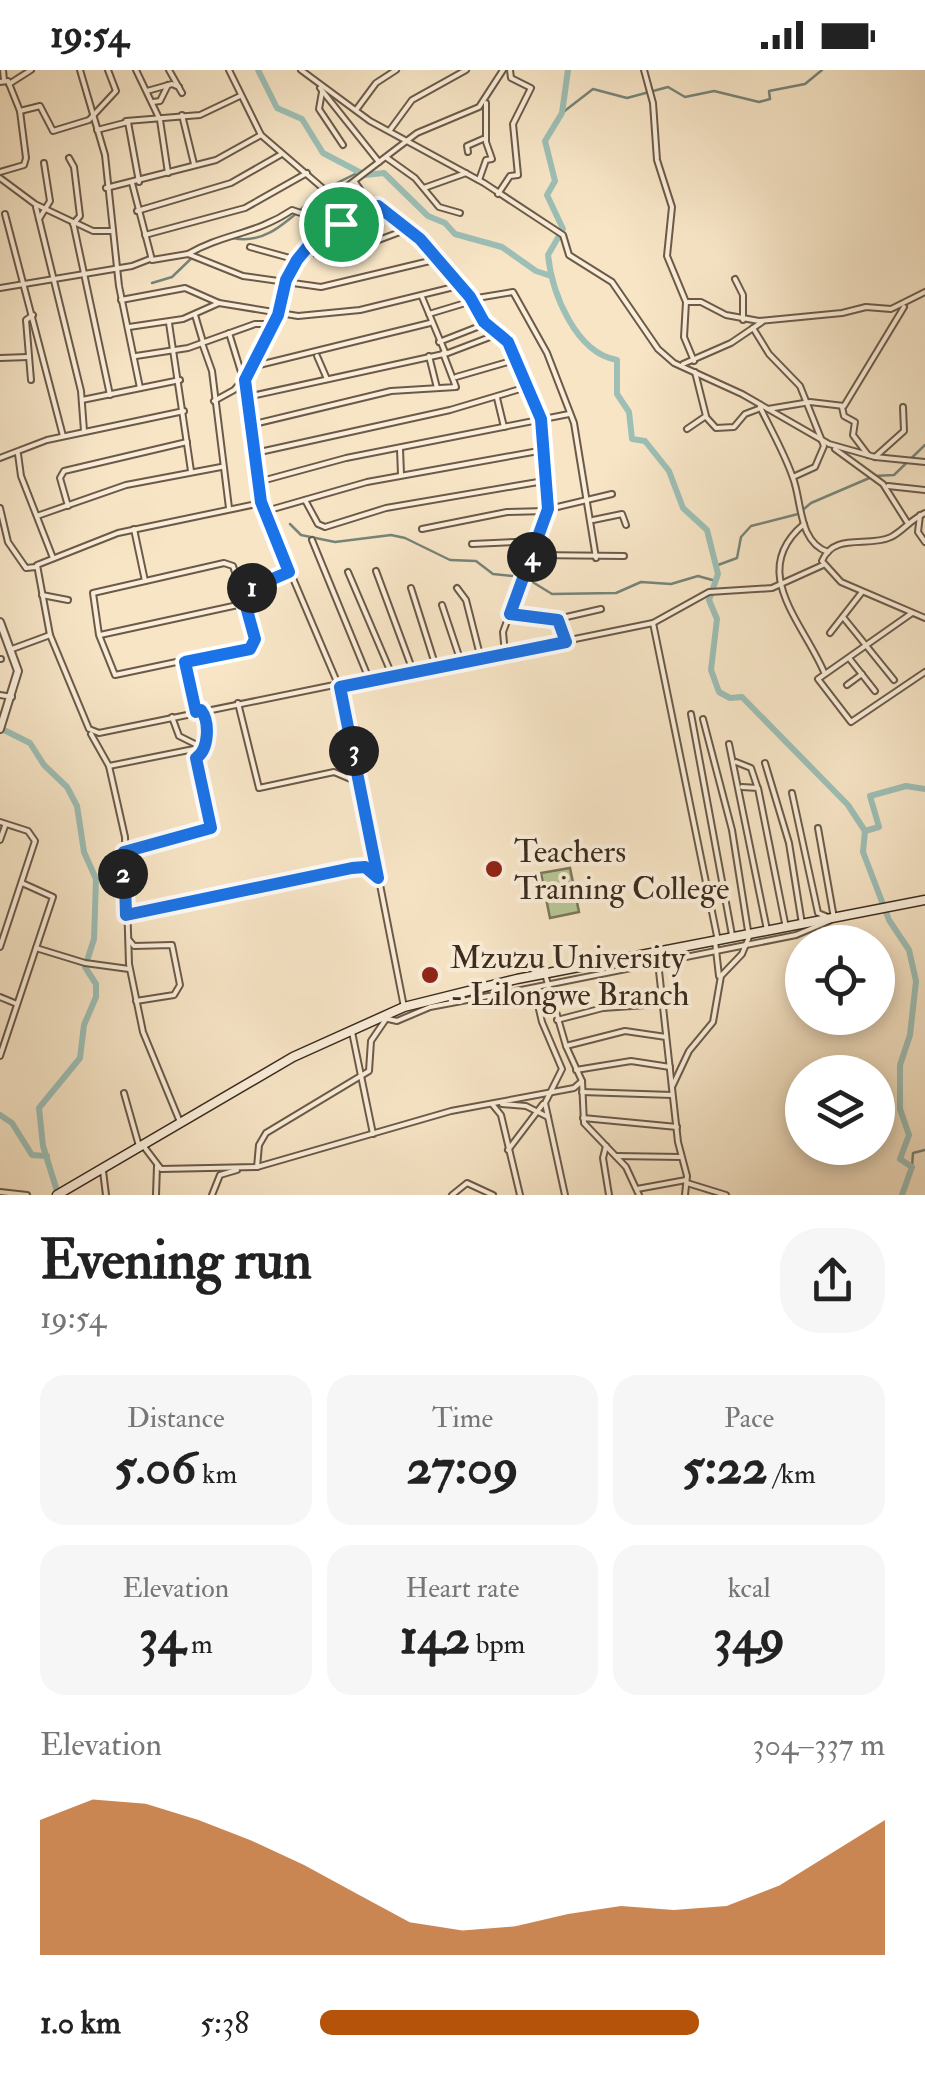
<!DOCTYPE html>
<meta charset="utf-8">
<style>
:root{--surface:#fff;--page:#f6f6f6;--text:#222;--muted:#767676;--accent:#b45309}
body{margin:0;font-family:"IM FELL Double Pica",serif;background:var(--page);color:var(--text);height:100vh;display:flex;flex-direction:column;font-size:38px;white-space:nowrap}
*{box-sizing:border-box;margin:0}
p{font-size:32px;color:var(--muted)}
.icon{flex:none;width:55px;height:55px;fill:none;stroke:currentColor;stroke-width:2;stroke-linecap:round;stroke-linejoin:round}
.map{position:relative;height:1125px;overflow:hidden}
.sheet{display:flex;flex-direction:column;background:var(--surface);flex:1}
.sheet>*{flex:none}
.buttons{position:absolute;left:785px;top:855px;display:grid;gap:20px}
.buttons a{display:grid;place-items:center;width:110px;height:110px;border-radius:50%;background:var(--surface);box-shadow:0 5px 15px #0003;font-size:50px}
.pin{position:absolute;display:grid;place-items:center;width:85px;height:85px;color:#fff;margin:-42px;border:5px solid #fff;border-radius:50%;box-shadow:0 2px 10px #0007}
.km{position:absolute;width:50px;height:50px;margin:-25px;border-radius:50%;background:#222;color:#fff;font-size:28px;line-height:50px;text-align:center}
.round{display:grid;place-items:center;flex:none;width:105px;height:105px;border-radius:40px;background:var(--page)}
.overview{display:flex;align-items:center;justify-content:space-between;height:170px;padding:0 40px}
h1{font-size:55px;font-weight:800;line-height:75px}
.stats{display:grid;grid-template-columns:repeat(3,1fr);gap:15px;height:170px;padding:10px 40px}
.stats div{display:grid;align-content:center;border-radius:25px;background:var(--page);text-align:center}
.stats b{font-size:50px;font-weight:800}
.stats small{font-size:28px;font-weight:400}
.stats p{font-size:28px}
.chart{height:280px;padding:20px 40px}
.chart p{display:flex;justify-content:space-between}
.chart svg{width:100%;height:180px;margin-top:10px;fill:var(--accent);opacity:.7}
ul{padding:0 40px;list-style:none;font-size:32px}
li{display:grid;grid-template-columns:160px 120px 1fr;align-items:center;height:75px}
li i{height:25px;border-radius:12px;background:var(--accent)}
.status{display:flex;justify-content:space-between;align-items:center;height:70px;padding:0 50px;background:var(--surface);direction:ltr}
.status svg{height:28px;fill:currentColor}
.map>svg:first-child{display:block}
</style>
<div class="status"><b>19:54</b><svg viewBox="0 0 49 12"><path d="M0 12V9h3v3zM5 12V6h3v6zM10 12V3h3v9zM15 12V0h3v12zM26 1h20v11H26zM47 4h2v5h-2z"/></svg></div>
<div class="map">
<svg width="925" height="1125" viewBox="0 0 925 1125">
<rect width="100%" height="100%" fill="#f7e5c6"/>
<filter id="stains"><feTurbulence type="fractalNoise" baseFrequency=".002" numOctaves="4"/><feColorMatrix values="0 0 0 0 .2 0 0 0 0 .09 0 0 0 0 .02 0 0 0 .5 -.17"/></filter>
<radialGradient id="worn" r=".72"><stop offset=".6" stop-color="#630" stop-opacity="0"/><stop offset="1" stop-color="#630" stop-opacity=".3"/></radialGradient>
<!-- garden -->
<polygon fill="#b8c698" stroke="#7a785b" stroke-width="2.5" points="570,798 579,842 550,848 541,803"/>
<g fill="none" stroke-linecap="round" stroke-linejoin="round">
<!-- stream -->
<g stroke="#768479" stroke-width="2.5">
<polyline points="562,43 593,19 627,28 668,17 685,27 714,21 759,32 770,29 769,21 805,14 822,0"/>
<polyline points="327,118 361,101"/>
<path d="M233,168C271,176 294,142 323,121"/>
<polyline points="152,213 172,207 199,181"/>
<polyline points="290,454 301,465 335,472 391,465 405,468 450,490 476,491 493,504 521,507"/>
<polyline points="718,495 737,488 741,467 751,456 798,444 811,433 874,406 894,405 925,375"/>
<polyline points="526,508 552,524 616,523 641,512 671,514 698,506 716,511"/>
<polyline points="912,1097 913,1083 925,1080"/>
</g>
<!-- river -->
<g stroke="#9dbfb6" stroke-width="6">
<polyline points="258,0 277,38 302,49 323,83 365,105 384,103 428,146 445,153 455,164 502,177 536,201 551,206"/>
<path d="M568,0L562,43L545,71L555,111L547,125L563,159L548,185C552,224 576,283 617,290V324L629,342L632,369L645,371L669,401L683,438L707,460L718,504L709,530L717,549L711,600L719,622L730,628L742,627L848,735L865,761L863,782L889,850L909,880L916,911L910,965L900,995V1039L909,1065L900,1089L912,1097L902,1125"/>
<polyline points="2,659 30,673 44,695 67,717 77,736 84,782 96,809 94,869 85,897 96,914 96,927 84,955 80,988 39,1038 43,1076 57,1121"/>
<polyline points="865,761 879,757 870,726 906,716 925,719"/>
<polyline points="0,1045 12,1053 32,1085 47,1086"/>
</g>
<!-- minor casing -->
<g stroke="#6b5a48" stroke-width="8">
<g id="minor">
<polyline points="3,0 4,10"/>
<polyline points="80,0 105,85 119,216 140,318"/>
<polyline points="136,0 160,50 168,103"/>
<polyline points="169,0 182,23"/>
<polyline points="229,0 261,65 333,127"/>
<polyline points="301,0 370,51 484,113 563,165 569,185 612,212 658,279 674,293 742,324 829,374 875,387 925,392"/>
<polyline points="644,0 653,33 657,90 672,137 667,186 686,232 684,267 694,291"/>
<polyline points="0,12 8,11 20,41 26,88 24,95 0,102"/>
<polyline points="9,14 31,0"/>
<polyline points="320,18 379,92"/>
<polyline points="147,21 172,14 179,17"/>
<polyline points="322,22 319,39 343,75"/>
<polyline points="153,32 160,31 168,15"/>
<polyline points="356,40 376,13 396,0"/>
<polyline points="20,41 40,36 53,61 89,50 116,21 108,0"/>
<polyline points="182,45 194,94"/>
<polyline points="126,51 200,45 240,26"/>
<polyline points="97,60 128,52 139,112"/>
<polyline points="390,60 412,30 466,0"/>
<polyline points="468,82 467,76 483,69"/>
<polyline points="69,88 74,97 80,146 73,154"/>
<polyline points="387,88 415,108 439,137 460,143"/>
<polyline points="0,108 35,134 73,152 110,325"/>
<polyline points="479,110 486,90 492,89 486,72 486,33"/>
<polyline points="355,112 366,128 420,169 470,227 483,252 507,272 541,349 548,439 503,562 505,584"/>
<polyline points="132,113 152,190 188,184 243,206 321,217 434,190"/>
<polyline points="106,118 216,90 261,65"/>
<polyline points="424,118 466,103"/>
<polyline points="498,124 510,106 518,105 513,54 531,18 511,8 510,0"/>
<polyline points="36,137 81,321 84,361"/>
<polyline points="137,141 231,113 280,85"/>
<polyline points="5,144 63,366"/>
<polyline points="39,149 50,131 44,93"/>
<polyline points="76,153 93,161 113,161"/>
<polyline points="319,162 378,136"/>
<polyline points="145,165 245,138 307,103"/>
<polyline points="250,177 297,190"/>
<polyline points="305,181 333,187 408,159"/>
<path d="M188,184C224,163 255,165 292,140L324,151"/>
<polyline points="735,209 743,225 743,250"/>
<polyline points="0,218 132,196 150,189"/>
<polyline points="422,227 445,282"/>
<polyline points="471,229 513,222 547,283 574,353 596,488"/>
<polyline points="121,230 185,218 219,233 298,246 360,240 458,216"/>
<polyline points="686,232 701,232 726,245 759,251 842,243 866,237 891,239 925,222"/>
<polyline points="429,244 472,231"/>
<polyline points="195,245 203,272"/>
<polyline points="169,253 191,401"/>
<polyline points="129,257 183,249 219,233"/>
<polyline points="753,258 769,284 800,316 824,376 815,397 793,407"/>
<polyline points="229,263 246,318 261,433 343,626 404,937"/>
<polyline points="439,272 485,254"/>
<polyline points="202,273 212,301 229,438"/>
<polyline points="136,286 188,278 255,254 274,254"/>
<polyline points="317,286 327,309"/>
<polyline points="429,286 437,318"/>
<polyline points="0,288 28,287"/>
<polyline points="683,294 731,273 762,252"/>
<polyline points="255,296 430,253"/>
<polyline points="456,307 518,289"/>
<polyline points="31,310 26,250 33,245"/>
<polyline points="247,327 448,283 498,264"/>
<polyline points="497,328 504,357"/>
<polyline points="82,330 180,310"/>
<polyline points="214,331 234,320 250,302 278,245 287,206 319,162 333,127 417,63 479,37 503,0"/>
<path d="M760,337C771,360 785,384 793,408C802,431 798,472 828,482"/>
<polyline points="842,337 844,346 855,352 853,365 868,385"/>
<polyline points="768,339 810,332 844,336 904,237"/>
<polyline points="706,347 716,358 734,357 745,344 761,338"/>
<polyline points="250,355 391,321 456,317 443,283"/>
<polyline points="687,359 706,346 695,302"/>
<polyline points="400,379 401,404"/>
<polyline points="835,379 883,414 907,452"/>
<polyline points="255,383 450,340 527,317"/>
<polyline points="18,384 21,406 53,488"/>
<polyline points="875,387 904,361 903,337"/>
<polyline points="0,388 47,370 184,341"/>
<polyline points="258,412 346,388 569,344"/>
<polyline points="888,416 925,420"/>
<polyline points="305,430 318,454 325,457 386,438 544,411"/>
<polyline points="261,433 118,463 37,495 50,565 89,659 99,663 339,614"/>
<polyline points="68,436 60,408 64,401 187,372"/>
<polyline points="0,438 8,472 26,498 36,497"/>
<polyline points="549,439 612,424"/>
<polyline points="266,441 367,412 544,380"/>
<path d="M925,443C911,449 903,461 891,467C868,478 834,462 822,491L841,512L925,548"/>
<polyline points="920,445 918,462 925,472"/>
<polyline points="37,446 126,415 221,397"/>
<polyline points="593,450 622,444 626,455"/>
<path d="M804,454C748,501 802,551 824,602"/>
<polyline points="134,459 145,511"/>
<polyline points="422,459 507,442 547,441"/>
<polyline points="312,470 369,609"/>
<polyline points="472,474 537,471"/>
<polyline points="533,485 624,486"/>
<polygon points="224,493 233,496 254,562 252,576 115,605 99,565 93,523"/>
<polyline points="376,501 413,601"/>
<polyline points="348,502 392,605"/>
<polyline points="411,518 436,597"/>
<polyline points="457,518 466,530 481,589"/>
<polyline points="243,522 289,502"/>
<polyline points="42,525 68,530"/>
<polyline points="442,535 461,592"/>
<polyline points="912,543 818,609 851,652 925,602"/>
<polyline points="510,544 549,551 601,539"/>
<polyline points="843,547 894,610"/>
<polyline points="558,550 566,572"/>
<polyline points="653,553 709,522 772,518 823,495"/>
<polyline points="830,563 862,522"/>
<polyline points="100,565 247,533"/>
<polyline points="12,579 50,565"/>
<polyline points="849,588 875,621"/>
<polyline points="0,589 1,589"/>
<polyline points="185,593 196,642"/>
<polyline points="847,615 862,604"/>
<polyline points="340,617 653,553 718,871"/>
<polyline points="0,625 12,627"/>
<polyline points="238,633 259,718 334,702 360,713"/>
<polyline points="691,644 732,865"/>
<polyline points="172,647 179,666 205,679"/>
<polyline points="91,664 109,696 125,767 129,894 143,962 180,1052"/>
<polyline points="729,674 767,860"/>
<path d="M196,688C209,680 210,652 201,640"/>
<polyline points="736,692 751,698 757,716"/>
<polyline points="765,693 789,773 802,854"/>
<polyline points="109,696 194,679 211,756 208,761 124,783"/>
<polyline points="742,717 758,718 786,858"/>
<polyline points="792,723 818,843 828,847"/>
<polyline points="0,752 28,761 35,771 0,877"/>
<polyline points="818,758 834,848"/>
<polyline points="0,770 5,756"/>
<polyline points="127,845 352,798 365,797 378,809"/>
<polyline points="129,870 134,876 172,875 180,915 174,925 136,931"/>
<polyline points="715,871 719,906"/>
<polyline points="36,878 85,893 129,899"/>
<polyline points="657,883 678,1072 687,1106 685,1125"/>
<polyline points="545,904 566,976 582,1011 584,1053 626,1097 639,1125"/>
<polyline points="534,918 542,952 562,999 545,1033 565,1125"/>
<polyline points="0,927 17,934"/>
<polyline points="502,929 516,921 796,865 829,851"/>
<polyline points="384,948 397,951 430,937 510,922"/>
<polyline points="557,950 603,938 660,934"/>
<polyline points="352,962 373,1064"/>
<polyline points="566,976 625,961 666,967"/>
<polyline points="0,986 53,827 22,813"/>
<polyline points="576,1000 631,991 670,997"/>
<polyline points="672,1017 689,981 713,952 721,906 742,884 749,867 732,760 703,649"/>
<polyline points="582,1022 672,1025"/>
<polyline points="124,1023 139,1076"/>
<polyline points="492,1034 501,1045 520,1125"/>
<polyline points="502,1034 526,1036 548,1047"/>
<polyline points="583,1048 677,1057"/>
<polyline points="606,1076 603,1088 609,1125"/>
<polyline points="145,1078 161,1099 257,1097 451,1041 574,1018 582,1011"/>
<polyline points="508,1080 543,1034"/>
<polyline points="616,1086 681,1087"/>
<polyline points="257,1097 259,1075 266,1063 369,1001 371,971 386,949"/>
<polyline points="103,1101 106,1125"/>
<polyline points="687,1113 726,1125"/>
<polyline points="637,1119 686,1110"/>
<polyline points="0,1122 27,1125"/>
<polyline points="156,1125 157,1096"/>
<polyline points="212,1125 220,1105 237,1100"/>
<polyline points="452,1125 467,1113 493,1125"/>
</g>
</g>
<!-- tertiary casing -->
<g stroke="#6b5a48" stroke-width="10">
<polyline id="tertiary" points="0,552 18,601 0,659"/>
</g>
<!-- secondary casing -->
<g stroke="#3c2b1e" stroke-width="11">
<polyline id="secondary" points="57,1125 293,987 404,937 517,909 925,830"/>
</g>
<!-- minor -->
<use href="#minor" stroke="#faeeda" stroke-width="4"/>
<!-- tertiary -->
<use href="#tertiary" stroke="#faeeda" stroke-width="6"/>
<!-- secondary -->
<use href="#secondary" stroke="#faeeda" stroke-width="8"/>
</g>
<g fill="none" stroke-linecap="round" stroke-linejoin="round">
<!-- route casing -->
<g stroke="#fff" stroke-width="20">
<path id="route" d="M378,136L420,169L470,227L484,252L508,272L541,349L548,439L510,544L558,550L566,572L340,617L378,808L365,797L352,798L126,845L124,782L211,758L196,688C209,680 210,652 201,640L196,642L185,592L250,579L255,569L242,522L289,502L261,432L245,310L278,245L286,210L297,190L320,162Z"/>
</g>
<!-- route -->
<use href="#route" stroke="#1a73e8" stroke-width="12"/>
</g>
<!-- markers -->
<g fill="#8f2418" stroke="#faeeda" stroke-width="4">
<circle cx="494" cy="799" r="10"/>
<circle cx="430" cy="905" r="10"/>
</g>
<g text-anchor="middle" stroke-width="8" stroke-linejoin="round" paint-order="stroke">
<!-- poi labels -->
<g font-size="32" fill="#3c2b1e" stroke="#faeeda" text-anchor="start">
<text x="514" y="792">Teachers<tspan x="514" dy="37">Training College</tspan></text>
<text x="450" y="898">Mzuzu University<tspan x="450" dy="37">- Lilongwe Branch</tspan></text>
</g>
</g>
<rect width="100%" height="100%" filter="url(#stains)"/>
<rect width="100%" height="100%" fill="url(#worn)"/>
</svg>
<div class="buttons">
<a><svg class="icon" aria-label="locate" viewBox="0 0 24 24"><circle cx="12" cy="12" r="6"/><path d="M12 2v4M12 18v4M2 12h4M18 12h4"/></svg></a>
<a><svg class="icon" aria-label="layers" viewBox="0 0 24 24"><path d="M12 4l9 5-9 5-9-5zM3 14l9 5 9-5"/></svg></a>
</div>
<div class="pin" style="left:341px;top:154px;background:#1e9e55"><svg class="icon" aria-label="arrive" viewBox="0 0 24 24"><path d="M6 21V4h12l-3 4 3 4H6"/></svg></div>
<b class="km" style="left:252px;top:518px">1</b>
<b class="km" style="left:123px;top:804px">2</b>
<b class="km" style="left:354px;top:681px">3</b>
<b class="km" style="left:532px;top:487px">4</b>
</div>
<section class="sheet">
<div class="overview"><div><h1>Evening run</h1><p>19:54</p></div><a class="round"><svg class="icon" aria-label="share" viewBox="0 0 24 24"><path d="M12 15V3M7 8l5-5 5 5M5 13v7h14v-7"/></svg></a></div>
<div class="stats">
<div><p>Distance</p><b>5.06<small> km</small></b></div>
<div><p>Time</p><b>27:09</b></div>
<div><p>Pace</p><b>5:22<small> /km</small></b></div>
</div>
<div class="stats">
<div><p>Elevation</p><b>34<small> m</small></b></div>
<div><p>Heart rate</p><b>142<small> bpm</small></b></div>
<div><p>kcal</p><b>349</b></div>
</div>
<div class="chart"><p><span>Elevation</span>304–337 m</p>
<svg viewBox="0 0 160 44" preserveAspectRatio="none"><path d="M0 44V11L10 6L20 7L30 11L40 16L50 22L60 29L70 36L80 38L90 37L100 34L110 32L120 33L130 32L140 27L150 19L160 11V44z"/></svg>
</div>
<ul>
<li><b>1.0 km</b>5:38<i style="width:67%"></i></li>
</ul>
</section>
